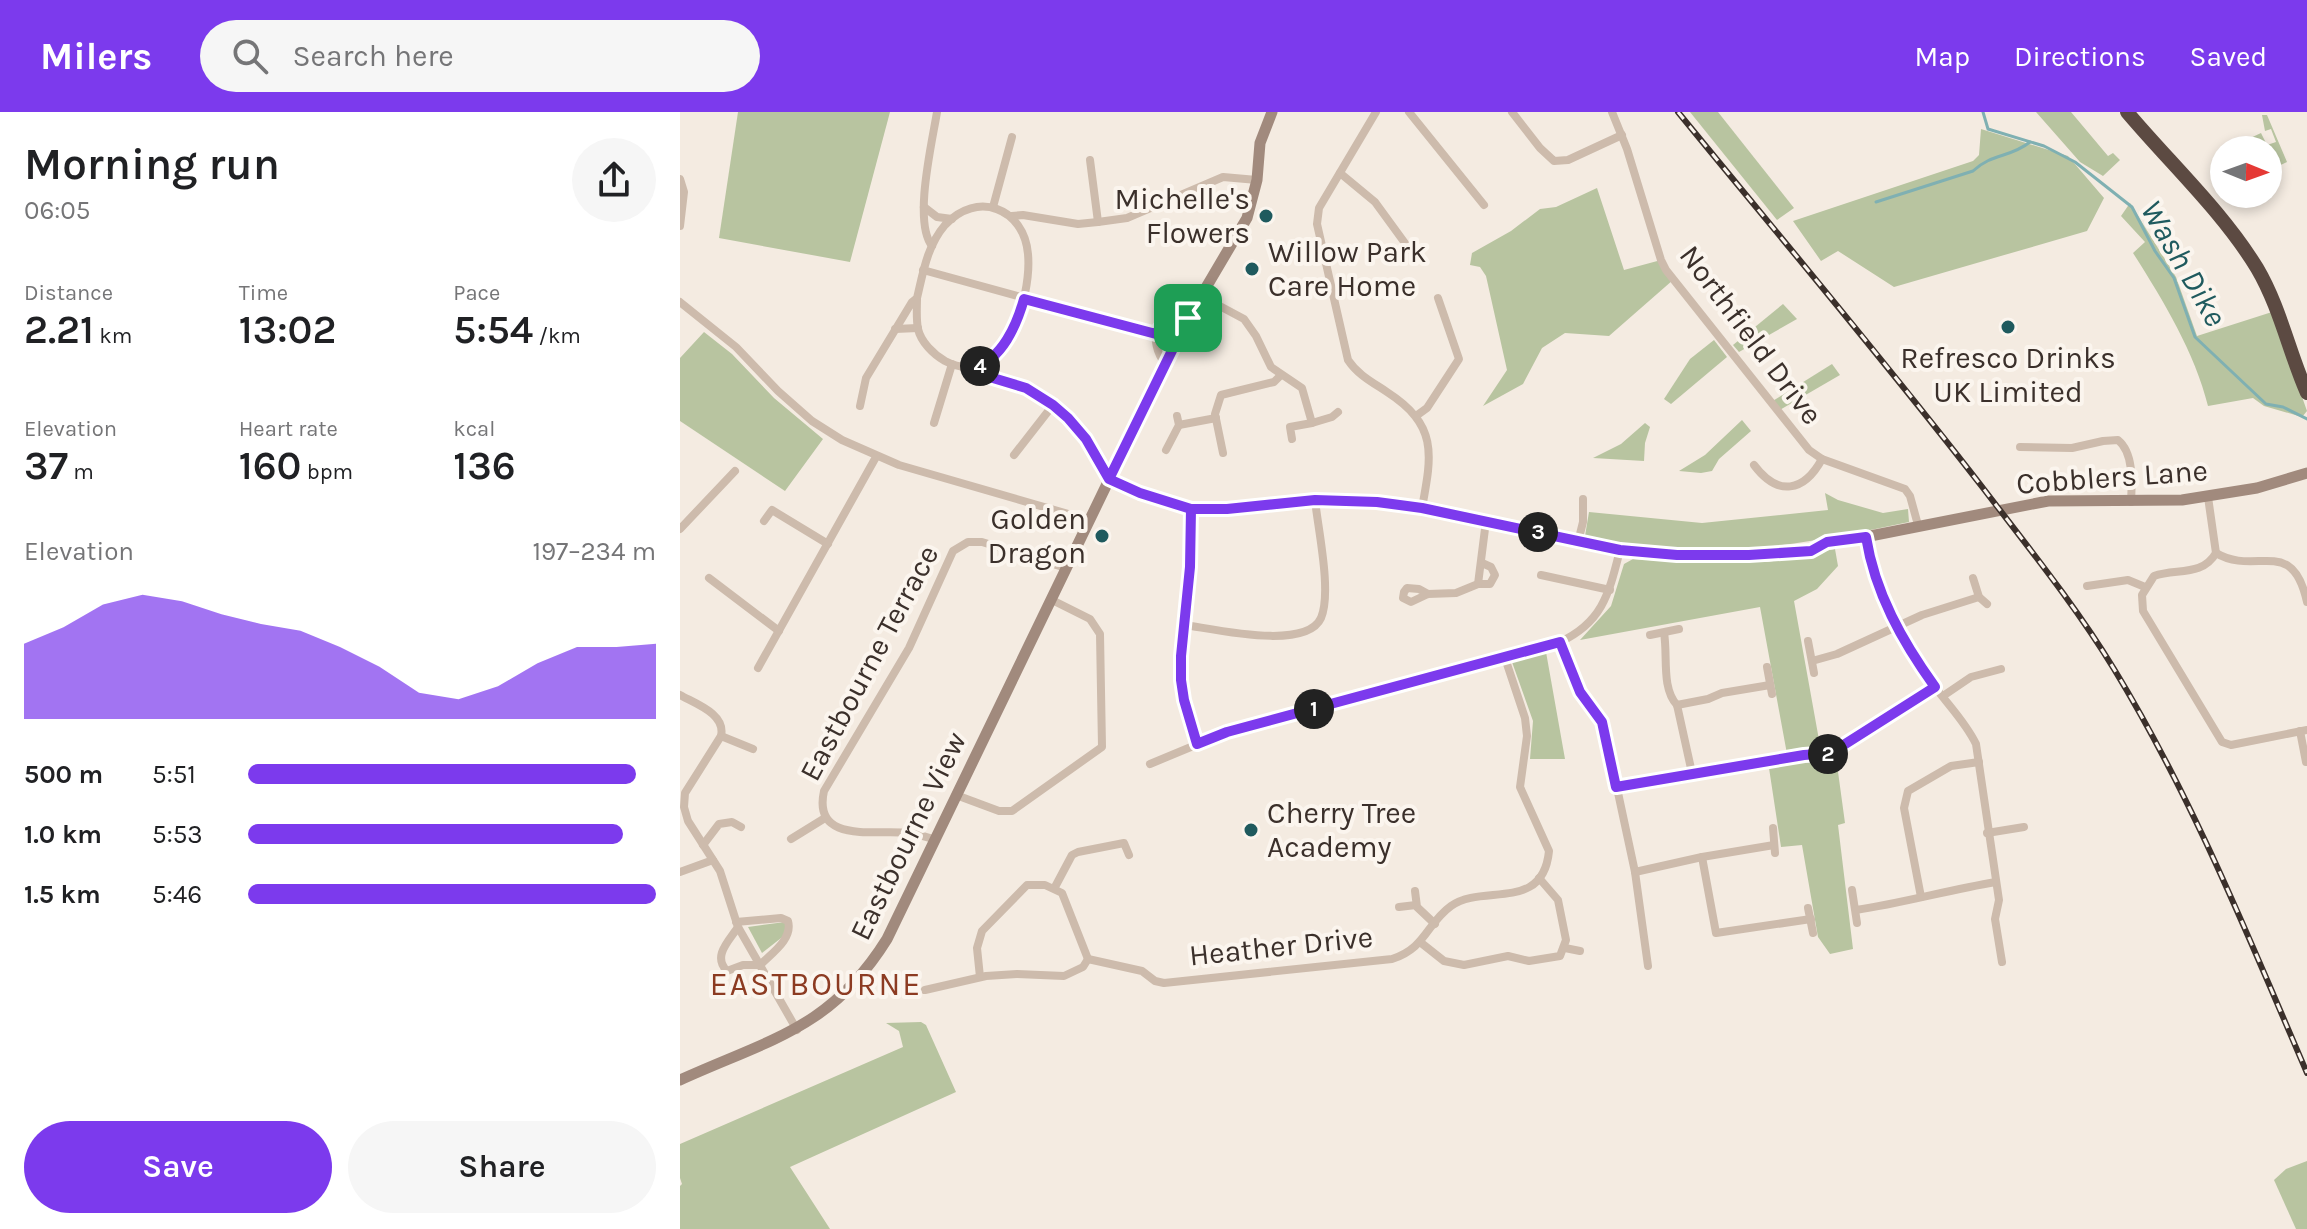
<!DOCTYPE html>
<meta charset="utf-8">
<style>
:root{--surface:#fff;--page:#f6f6f6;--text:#202124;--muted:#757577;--accent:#7c3aed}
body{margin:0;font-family:Karla,sans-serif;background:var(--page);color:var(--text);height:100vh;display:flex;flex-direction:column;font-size:30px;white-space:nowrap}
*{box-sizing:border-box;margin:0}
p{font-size:26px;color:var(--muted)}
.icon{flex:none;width:44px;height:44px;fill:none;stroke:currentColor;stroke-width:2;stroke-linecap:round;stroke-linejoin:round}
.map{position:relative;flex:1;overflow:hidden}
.panel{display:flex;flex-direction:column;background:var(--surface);width:680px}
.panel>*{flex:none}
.needle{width:52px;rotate:91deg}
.fabs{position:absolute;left:1530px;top:24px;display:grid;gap:16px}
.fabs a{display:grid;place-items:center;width:72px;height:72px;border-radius:50%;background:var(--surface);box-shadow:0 4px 12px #0003;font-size:40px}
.pin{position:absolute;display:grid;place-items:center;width:68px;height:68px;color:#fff;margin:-34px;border-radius:16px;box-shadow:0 4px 12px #0006}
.km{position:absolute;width:40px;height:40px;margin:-20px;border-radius:50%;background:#222;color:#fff;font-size:22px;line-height:40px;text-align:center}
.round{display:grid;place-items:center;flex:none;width:84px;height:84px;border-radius:42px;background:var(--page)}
.summary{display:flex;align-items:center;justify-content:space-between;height:136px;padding:0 24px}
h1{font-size:44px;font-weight:600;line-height:60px}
.figures{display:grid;grid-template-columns:repeat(3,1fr);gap:12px;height:136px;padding:8px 24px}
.figures div{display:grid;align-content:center}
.figures b{font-size:40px;font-weight:600}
.figures small{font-size:22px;font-weight:400}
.figures p{font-size:22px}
.chart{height:224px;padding:16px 24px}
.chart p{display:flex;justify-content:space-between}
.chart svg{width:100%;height:144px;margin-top:8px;fill:var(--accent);opacity:.7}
.action{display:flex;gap:16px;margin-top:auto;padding:16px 24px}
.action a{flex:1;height:92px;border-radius:48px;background:var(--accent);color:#fff;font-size:32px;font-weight:600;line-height:92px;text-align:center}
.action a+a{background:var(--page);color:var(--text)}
ul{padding:0 24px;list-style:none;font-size:26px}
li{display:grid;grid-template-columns:128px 96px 1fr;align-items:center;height:60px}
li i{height:20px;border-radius:10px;background:var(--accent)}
header{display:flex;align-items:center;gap:48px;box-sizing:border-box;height:112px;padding:0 40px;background:var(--accent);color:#fff}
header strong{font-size:38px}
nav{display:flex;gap:44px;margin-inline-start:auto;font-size:28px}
.search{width:560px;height:72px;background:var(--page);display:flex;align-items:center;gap:20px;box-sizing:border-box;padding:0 28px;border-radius:44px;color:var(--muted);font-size:30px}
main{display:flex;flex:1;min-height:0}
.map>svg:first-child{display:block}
</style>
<header>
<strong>Milers</strong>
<div class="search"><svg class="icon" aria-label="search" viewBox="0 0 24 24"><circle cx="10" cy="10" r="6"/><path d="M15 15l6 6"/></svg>Search here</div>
<nav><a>Map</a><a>Directions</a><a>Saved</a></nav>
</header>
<main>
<section class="panel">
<div class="summary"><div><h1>Morning run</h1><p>06:05</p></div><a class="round"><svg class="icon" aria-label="share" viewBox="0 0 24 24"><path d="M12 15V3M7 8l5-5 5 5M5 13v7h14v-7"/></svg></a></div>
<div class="figures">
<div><p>Distance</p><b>2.21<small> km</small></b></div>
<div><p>Time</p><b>13:02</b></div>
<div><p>Pace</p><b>5:54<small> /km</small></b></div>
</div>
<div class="figures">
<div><p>Elevation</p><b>37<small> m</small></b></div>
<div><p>Heart rate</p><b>160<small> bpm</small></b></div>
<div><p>kcal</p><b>136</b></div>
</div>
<div class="chart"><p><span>Elevation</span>197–234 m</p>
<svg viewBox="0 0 160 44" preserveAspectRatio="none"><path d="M0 44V21L10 16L20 9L30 6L40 8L50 12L60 15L70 17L80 22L90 28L100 36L110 38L120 34L130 27L140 22L150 22L160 21V44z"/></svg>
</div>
<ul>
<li><b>500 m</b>5:51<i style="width:95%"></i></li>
<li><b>1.0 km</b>5:53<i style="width:92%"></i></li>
<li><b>1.5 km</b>5:46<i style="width:100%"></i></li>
</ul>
<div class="action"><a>Save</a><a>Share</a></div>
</section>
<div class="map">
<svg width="1627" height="1117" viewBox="0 0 1627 1117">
<rect width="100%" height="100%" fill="#f4ebe1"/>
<!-- green -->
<g fill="#b8c4a0">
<polygon points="58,0 210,0 170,150 39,126"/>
<polygon points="1010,0 1038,0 1114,96 1097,108"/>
<polygon points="1356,0 1391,0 1428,44 1433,41 1440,48 1423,64 1400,50"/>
<polygon points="1582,3 1587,3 1607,50 1588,59 1588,38 1554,38 1551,35 1581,21 1587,33 1596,30 1591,17 1585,19"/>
<polygon points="1301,17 1388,44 1424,86 1407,119 1214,175 1158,139 1141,149 1113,109 1293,49 1299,43"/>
<polygon points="917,76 944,158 981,148 993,168 929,224 885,221 862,236 843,272 803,294 827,258 806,164 800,155 790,153 792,141 831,119 860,97 876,95"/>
<path d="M1450,91L1496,165L1517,224L1592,200L1627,299L1622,305L1584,294L1573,286L1528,294C1515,241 1483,188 1453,141L1465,130L1441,104Z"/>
<polygon points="1103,192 1117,207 1059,240 1053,233"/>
<polygon points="24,220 52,242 94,286 143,327 105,379 0,309 0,246"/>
<polygon points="1034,228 1047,245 991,292 984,287 1010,247"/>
<polygon points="1152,252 1160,263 1098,299 1091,290"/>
<polygon points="1062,308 1071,319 1039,347 1032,359 1021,361 999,359 1025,343"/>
<polygon points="965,311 970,315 965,331 964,349 913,346 941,332"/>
<path d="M1145,381L1158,388L1203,401L1228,397L1229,410C1116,434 1019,452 905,424L909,400L1022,411L1148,398Z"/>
<polygon points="1155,437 1158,454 1137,477 1114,489 1141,639 1107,642 1080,495 900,528 931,494 944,452 953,447 1001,450 1088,450"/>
<polygon points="866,540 885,647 850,647 853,609 832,550"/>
<polygon points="1156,645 1165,711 1158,713 1173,837 1150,842 1138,825 1122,733 1101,735 1089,656 1108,651 1145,650"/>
<polygon points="105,810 105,823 82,841 68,815"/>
<polygon points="241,910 246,913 276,980 110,1055 150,1117 0,1117 0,1074 2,1072 0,1066 0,1032 223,935 219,919 206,911"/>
<polygon points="1627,1049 1627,1117 1616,1117 1594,1068 1606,1057"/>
</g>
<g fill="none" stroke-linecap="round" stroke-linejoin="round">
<!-- stream -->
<g stroke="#7fb0b2" stroke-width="3">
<polyline points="1303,0 1308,17 1364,34 1395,50 1452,95 1475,139 1494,166 1515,225 1586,292 1603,295 1627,307"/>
<path d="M1196,90L1293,59C1312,41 1330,46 1350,30"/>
</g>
<!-- street -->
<g stroke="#cdbbac" stroke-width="8">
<path d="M696,0L639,96L637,112L668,248C678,263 692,270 707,280C758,313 752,342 742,396"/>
<polyline points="729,0 804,93"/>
<polyline points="832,0 860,36 874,49 888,48 942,23"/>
<polyline points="932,0 947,37 981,148 986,158 1129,338 1142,347 1225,377 1230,384 1238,413"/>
<polyline points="410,48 418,110"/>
<polyline points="660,61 695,90 730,138"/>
<polyline points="0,67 4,80 0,114"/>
<polyline points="244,95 257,105 272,107"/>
<polyline points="313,95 332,25"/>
<polyline points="332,104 343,103 398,112 418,110 447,106 543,65 577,68"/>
<path d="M252,134C233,110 252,31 257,0"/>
<polyline points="243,158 476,222"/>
<polyline points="521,184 564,207 576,224 591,255 622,276 632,311 652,305 658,300"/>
<polyline points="0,190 56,235 98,279 132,309 162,328 219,353 409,408"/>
<polyline points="215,217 238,216"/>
<path d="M485,252C468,228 474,201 508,206"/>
<path d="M294,255C306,272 339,270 356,281C391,302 409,333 429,367"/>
<path d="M180,294L186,266L232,190L237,186C243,161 247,134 265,113C297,78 344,96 348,142C352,185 324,280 265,249C253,242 241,230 238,217C236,207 237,196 237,186"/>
<polyline points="736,304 747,296 779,247 758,186"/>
<polyline points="254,311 272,252"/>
<polyline points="499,313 536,306"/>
<polyline points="612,327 610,315 632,311"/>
<path d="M1340,335L1392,336L1423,329L1438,328C1454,341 1452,371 1451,390"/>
<polyline points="486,338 499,313 497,304"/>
<polyline points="543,341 535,302 541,283 594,270 601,263"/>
<polyline points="334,343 373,293"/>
<path d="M1074,353C1098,385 1124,380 1142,347"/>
<path d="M1528,385L1536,441C1522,465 1496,456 1474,464L1462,483L1463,499L1542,630L1551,633L1627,618"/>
<polyline points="511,397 510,455 501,544 501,568 504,588 517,632"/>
<polyline points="84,409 92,398 148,432"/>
<polyline points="0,417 55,359"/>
<path d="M1186,425C1195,479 1220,527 1252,571C1267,592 1285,609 1296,632L1319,788L1315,807L1322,850"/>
<polyline points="898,430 903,410 903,387"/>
<path d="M1536,441C1576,465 1612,422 1627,490"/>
<polyline points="861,463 930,478"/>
<polyline points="29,466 99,519"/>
<polyline points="1293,466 1299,485 1307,492"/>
<polyline points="798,472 810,472 815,463 811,455 802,451"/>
<polyline points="1407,474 1448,468 1465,475"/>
<polyline points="748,482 739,477 727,476 724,480 723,486 731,490 748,482 776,481 798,472 806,409"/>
<path d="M505,513C534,517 626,539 641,506C652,480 638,417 635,388"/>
<path d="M984,521C988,543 981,576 997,593L1012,661"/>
<polyline points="970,523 999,517"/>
<polyline points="1128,529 1134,561"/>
<polyline points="880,530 900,580 922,610 925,620 955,760 968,854"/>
<polyline points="1132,549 1157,542 1242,503 1299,485"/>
<polyline points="1087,555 1092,582"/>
<polyline points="78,556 196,345"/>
<path d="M0,583C16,592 46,602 41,624L5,681L4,695L8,709L40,759L58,815L117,918"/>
<polyline points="1263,584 1291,565 1321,557"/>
<polyline points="997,593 1028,587 1042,581 1090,573"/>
<polyline points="1620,619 1626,650"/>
<polyline points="41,624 73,637"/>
<path d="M470,652L547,620L880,530C923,510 929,481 940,438"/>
<polyline points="936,675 1124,643 1151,641 1255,575"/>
<polyline points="276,683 319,699 332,699 422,635 420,522 410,507 372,488"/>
<polyline points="1093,716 1095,741"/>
<polyline points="1307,721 1344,715"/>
<polyline points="111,727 145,706"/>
<path d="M254,727C246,725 237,722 229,721C197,717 132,733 144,679L229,536L273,439L288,430H302L386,456"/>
<polyline points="23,733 39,712 52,710 61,715"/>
<polyline points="1022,745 1036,821 1131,807"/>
<polyline points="0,760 33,748"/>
<polyline points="955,760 1022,745 1094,733"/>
<polyline points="375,775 392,743 398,740 444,731 449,743"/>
<polyline points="1172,778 1177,811"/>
<polyline points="735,779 737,795 755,812"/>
<polyline points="1241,785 1224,696 1228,679 1271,654 1299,650"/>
<polyline points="719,795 736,793"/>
<polyline points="1128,796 1133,821"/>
<path d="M1176,798C1223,791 1268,778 1316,770"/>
<path d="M56,810L101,806L108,809C113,827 92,841 80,853H63L47,859C32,844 49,829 58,815"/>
<polyline points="740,830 764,849 784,853 828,844 849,849 880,844 886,828 878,788 859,766"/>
<polyline points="885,836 900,839"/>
<polyline points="300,865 297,836 302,819 347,773 365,773 382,781 408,847"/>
<path d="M245,878L306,864L337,862L384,864L403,855L408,847L462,859L475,869L484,871L712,847C746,836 746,812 771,794C803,771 863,801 869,739L840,675L847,624L845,606L825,546"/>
</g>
<!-- secondary -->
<g stroke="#a18a7d" stroke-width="11">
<polyline points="429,367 460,381 511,397 547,397 635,388 697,390 742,396 940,438 973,442 1036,443 1131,439 1147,430 1175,427 1368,389 1502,388 1577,376 1627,361"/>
<path d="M0,968C90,927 151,917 207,827L485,252L521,184L567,106L577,68L580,31L592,0"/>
</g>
<!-- highway -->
<path stroke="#5c4a42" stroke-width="14" d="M1447,0C1490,51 1542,99 1577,156C1600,195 1609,240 1627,281"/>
<!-- rail casing -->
<g stroke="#3b302b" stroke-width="6">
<path id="rail" d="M998,0C1100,125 1204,248 1303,376C1348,435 1395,493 1434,557C1512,685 1568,824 1627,961"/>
</g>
<!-- rail -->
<use href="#rail" stroke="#fbf5ee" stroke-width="3" stroke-dasharray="9" stroke-linecap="butt"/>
</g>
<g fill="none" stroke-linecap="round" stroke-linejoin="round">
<!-- route casing -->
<g stroke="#fff" stroke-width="16">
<path id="route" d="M508,206L429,367L460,381L511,397L510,455L501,544V568L504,588L517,632L547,620L880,530L900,580L922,610L936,675L1124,643L1151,641L1255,575C1222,529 1195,481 1186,425L1147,430L1131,439L1069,443H997L940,438L742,396L697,390L635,388L547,397H511L460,381L429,367L406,327L388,306L373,293L346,276L303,263L294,255C322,248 337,212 344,187L476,222C484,207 493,204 508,206"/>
</g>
<!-- route -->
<use href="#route" stroke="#7c3aed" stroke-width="10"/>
</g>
<!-- markers -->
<g fill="#1f5a5e" stroke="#fbf5ee" stroke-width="3">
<circle cx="586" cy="104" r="8"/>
<circle cx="572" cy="157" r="8"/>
<circle cx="1328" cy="215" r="8"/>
<circle cx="422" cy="424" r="8"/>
<circle cx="571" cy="718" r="8"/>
</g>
<g text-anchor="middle" stroke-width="8" stroke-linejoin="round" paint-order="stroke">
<!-- poi labels -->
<g font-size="30" fill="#3b302b" stroke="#fbf5ee" text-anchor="end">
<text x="570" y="97">Michelle's<tspan x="570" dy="34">Flowers</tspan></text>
<text x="588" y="150" text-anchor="start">Willow Park<tspan x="588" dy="34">Care Home</tspan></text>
<text x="1328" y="256" text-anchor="middle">Refresco Drinks<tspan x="1328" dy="34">UK Limited</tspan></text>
<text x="406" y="417">Golden<tspan x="406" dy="34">Dragon</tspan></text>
<text x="587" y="711" text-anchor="start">Cherry Tree<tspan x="587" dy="34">Academy</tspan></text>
</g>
<!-- street labels -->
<g font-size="30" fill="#3b302b" stroke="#fbf5ee">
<text transform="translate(1071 223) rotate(53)" y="10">Northfield Drive</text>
<text transform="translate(1432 365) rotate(-4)" y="10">Cobblers Lane</text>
<text transform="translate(189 551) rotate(-62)" y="10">Eastbourne Terrace</text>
<text transform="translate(228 724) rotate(-64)" y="10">Eastbourne View</text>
<text transform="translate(601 834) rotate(-6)" y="10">Heather Drive</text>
</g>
<!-- water labels -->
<g font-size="32" font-style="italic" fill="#1f5a5e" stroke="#fbf5ee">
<text transform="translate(1504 151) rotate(60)" y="11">Wash Dike</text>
</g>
<!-- neighbourhood labels -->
<g font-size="32" letter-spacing="2" fill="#8c3b22" stroke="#fbf5ee">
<text x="136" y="883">EASTBOURNE</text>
</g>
</g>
</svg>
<div class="fabs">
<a><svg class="needle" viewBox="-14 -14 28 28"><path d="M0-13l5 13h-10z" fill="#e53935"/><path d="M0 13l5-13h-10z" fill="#757577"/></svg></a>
</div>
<div class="pin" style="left:508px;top:206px;background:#1e9e55"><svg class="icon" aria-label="arrive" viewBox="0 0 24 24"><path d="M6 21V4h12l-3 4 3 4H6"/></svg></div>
<b class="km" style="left:634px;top:597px">1</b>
<b class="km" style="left:1148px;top:642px">2</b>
<b class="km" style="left:858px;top:420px">3</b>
<b class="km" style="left:300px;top:254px">4</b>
</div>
</main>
